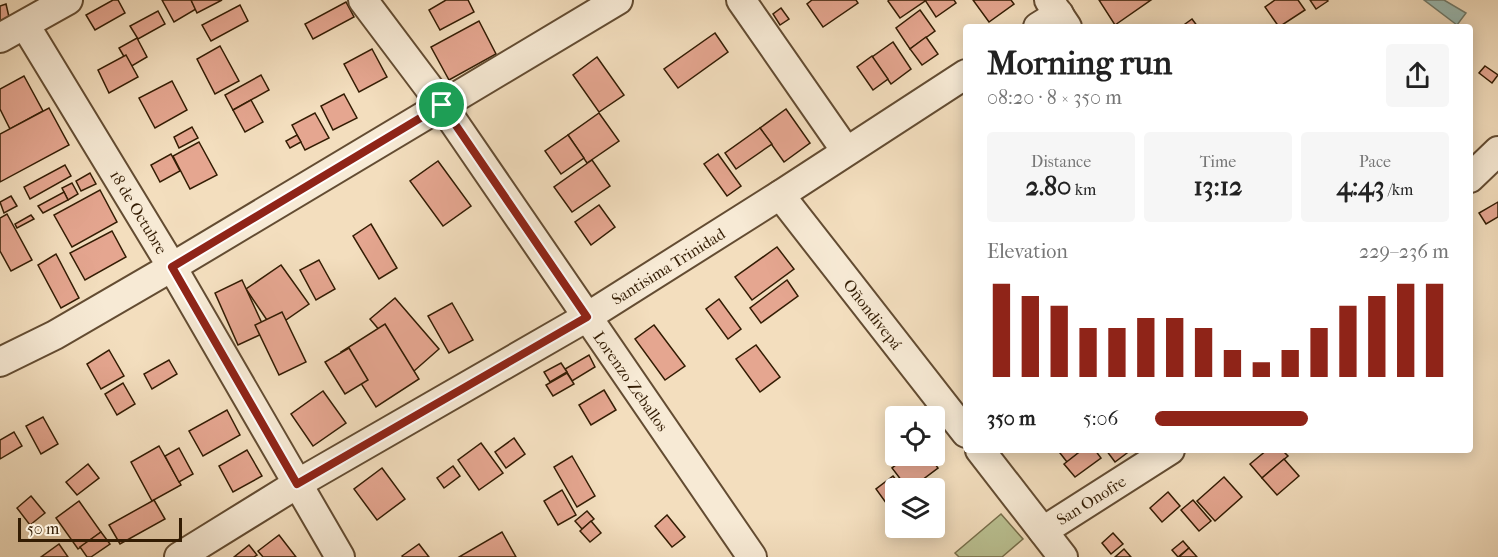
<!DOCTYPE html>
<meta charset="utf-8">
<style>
:root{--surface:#fff;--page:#f6f6f6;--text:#222;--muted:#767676;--accent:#8f2418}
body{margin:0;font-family:"IM FELL French Canon",serif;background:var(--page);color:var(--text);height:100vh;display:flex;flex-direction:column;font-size:22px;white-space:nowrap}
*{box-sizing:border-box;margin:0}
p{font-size:20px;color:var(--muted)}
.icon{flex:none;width:33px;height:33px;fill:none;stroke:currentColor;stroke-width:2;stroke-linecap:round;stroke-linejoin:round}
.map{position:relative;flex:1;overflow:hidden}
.panel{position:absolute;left:963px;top:24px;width:510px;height:429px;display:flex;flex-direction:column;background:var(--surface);border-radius:6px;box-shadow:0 3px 15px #0003}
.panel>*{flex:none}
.controls{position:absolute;left:885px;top:406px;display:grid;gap:12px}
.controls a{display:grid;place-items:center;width:60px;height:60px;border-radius:6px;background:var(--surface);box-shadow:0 3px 15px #0003;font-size:30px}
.scale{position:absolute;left:18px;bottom:15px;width:164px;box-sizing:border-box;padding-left:6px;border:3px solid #331c03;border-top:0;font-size:16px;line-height:21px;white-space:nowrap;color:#331c03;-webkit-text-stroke:4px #f7ead5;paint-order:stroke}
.pin{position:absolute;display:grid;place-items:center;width:51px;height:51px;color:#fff;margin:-26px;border:3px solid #fff;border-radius:50%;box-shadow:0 2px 6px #0007}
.round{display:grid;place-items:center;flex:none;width:63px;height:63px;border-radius:6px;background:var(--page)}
.head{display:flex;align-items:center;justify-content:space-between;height:102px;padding:0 24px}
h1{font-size:33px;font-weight:700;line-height:45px}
.figures{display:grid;grid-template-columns:repeat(3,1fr);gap:9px;height:102px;padding:6px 24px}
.figures div{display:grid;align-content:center;border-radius:6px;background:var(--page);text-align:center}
.figures b{font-size:26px;font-weight:700}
.figures small{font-size:16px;font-weight:400}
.figures p{font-size:16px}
.chart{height:168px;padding:12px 24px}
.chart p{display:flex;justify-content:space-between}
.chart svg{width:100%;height:108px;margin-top:6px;stroke:var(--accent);stroke-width:6}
ul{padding:0 24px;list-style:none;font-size:20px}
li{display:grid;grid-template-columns:96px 72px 1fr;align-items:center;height:45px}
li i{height:15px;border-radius:8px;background:var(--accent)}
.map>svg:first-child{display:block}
</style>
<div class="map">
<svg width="1498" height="557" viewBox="0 0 1498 557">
<rect width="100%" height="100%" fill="#f3debe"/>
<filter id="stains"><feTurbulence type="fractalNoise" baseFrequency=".00333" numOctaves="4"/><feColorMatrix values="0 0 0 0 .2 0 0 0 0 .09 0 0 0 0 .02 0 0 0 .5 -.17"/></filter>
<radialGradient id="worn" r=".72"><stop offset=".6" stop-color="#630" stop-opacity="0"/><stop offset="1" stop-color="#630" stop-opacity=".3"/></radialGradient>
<!-- green -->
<polygon fill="#bac192" stroke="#766e4a" stroke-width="1.5" points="1001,514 1023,539 1002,557 959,557 955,553"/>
<!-- water -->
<polygon fill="#9bbcb4" stroke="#717c6d" stroke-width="1.5" points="1424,0 1444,0 1466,13 1457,25"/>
<!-- building -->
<g fill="#e5a690" stroke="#331c03" stroke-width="1.5">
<polygon points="113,0 118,0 125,13 95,30 86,15"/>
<polygon points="162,0 191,0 196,9 174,22"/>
<polygon points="191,0 222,0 197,13"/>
<polygon points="446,0 468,0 474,12 440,30 429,10"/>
<polygon points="812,0 856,0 858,3 823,27 807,4"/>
<polygon points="889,0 925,0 925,1 900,18 888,1"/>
<polygon points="925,0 954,0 956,3 936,17"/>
<polygon points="973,0 1011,0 1014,4 989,22"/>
<polygon points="1099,0 1151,0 1115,25"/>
<polygon points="1275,0 1298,0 1305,10 1279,27 1265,7"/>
<polygon points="1310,0 1327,0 1328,1 1316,9"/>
<polygon points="346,2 354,17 313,39 305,24"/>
<polygon points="6,4 12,30 0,33 0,6"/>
<polygon points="240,5 248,21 211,41 202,25"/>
<polygon points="781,8 789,19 780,25 773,14"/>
<polygon points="920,10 935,31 910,49 896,28"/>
<polygon points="158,11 165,24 138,39 130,26"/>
<polygon points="1192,19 1198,27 1181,27"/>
<polygon points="479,21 496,54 449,80 431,47"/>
<polygon points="715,33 728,52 678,88 664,69"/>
<polygon points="926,37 938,54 922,65 910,49"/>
<polygon points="137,38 147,57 130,67 119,48"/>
<polygon points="893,42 911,69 891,84 872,57"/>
<polygon points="220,46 239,81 215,94 197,59"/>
<polygon points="372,49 387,77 359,92 344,64"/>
<polygon points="126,55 138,77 109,93 98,70"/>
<polygon points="872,56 888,79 873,90 857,67"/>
<polygon points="597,57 624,95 599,112 573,75"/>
<polygon points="1485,66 1498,75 1492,83 1479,73"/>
<polygon points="261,75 269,90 233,110 225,95"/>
<polygon points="24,76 43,111 10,129 0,109 0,89"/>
<polygon points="172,81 187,110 155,128 139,98"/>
<polygon points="344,94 357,118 333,130 321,106"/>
<polygon points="251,100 263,122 245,132 233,110"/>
<polygon points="49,108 69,145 0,182 0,134"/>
<polygon points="786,109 810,143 784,162 760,128"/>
<polygon points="315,113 329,138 305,150 292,125"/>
<polygon points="599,113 619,141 587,163 568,135"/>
<polygon points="192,127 198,138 179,148 174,137"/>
<polygon points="760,128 772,144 736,169 725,153"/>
<polygon points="297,135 301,142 290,148 286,141"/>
<polygon points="568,135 584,158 561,174 545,151"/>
<polygon points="199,142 217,175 190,189 173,156"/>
<polygon points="171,154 180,171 160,182 151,165"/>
<polygon points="718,154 741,186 727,196 704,164"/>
<polygon points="592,160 610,186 572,212 554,187"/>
<polygon points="438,161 471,206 443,226 410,181"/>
<polygon points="65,165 71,176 30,199 24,187"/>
<polygon points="90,173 96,184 81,191 76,181"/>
<polygon points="72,183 78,194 68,200 62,188"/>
<polygon points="100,190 117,222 72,247 54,215"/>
<polygon points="64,192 68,200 43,213 38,206"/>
<polygon points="11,196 17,206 4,213 0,202"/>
<polygon points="1498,202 1498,217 1486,224 1479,213"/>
<polygon points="599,205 615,227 591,245 575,222"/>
<polygon points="7,214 32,260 11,271 0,251 0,218"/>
<polygon points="31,215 34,219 17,228 15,224"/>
<polygon points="371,224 397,268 379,279 353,236"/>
<polygon points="112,231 126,257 85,280 70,253"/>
<polygon points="777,247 794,269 752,300 735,277"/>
<polygon points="56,254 79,298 61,308 38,265"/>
<polygon points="319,260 335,289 316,300 300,270"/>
<polygon points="281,265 309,304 273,329 246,289"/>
<polygon points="242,280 266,332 238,345 215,293"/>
<polygon points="787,280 798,296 761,323 750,308"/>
<polygon points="395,298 439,349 414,371 370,319"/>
<polygon points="719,299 741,329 728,339 706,309"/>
<polygon points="452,303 473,340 449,353 428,316"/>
<polygon points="282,312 306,362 279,375 255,325"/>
<polygon points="385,324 419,379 376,407 341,352"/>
<polygon points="654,325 685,366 665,380 635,339"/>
<polygon points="756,345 780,377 760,392 736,359"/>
<polygon points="349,348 368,380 345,394 325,362"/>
<polygon points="109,350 124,376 101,389 87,364"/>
<polygon points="589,355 595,367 572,381 565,369"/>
<polygon points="169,360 177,374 152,389 144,374"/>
<polygon points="561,363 567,372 550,382 544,372"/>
<polygon points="567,373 574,384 553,396 546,385"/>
<polygon points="123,383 135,404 117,415 105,394"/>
<polygon points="604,390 616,410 591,425 579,405"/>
<polygon points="323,391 346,423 313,446 291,414"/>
<polygon points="227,410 240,435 203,456 189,431"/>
<polygon points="43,417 58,444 41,454 26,426"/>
<polygon points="14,432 22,446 0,459 0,440"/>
<polygon points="514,438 525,454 506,468 495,452"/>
<polygon points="481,443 503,473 479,490 458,460"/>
<polygon points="159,446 181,485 152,501 131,462"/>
<polygon points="179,448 193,474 179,482 165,456"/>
<polygon points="247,450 262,476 233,492 219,466"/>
<polygon points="1063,450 1082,450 1067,462 1060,453"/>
<polygon points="1082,450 1095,450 1101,458 1075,477 1064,464"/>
<polygon points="1106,450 1131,450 1115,462"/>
<polygon points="1267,450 1282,450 1288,456 1262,478 1250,464"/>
<polygon points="572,456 595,496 577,507 554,467"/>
<polygon points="908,456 929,456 938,468 910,489 908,489 892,468"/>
<polygon points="1284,459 1299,476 1277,495 1262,478"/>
<polygon points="88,464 99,478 77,495 66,482"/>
<polygon points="453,466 460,476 444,488 437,478"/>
<polygon points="382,468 405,499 377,520 354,489"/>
<polygon points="893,476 903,489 896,489 896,503 889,507 876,489"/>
<polygon points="1224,477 1242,497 1215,521 1197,501"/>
<polygon points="562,490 576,515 558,525 544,501"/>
<polygon points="1168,492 1180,506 1162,522 1150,508"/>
<polygon points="31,496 45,513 30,525 17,508"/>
<polygon points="154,500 165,519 120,544 109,525"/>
<polygon points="1193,500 1211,521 1199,531 1181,510"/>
<polygon points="79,501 101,532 78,549 56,518"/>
<polygon points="587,511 594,519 582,529 575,521"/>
<polygon points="667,515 685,537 672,547 655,526"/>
<polygon points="591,521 601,533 590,542 580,531"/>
<polygon points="101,532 110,544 91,557 87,557 80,547"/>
<polygon points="502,532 516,557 459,557"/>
<polygon points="1113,533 1123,544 1111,554 1102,543"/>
<polygon points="279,535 296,557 263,557 258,551"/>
<polygon points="1183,541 1189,548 1178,557 1172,550"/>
<polygon points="59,544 68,557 41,557"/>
<polygon points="419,544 429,557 403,557 402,556"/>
<polygon points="249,545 257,555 254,557 234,557"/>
<polygon points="1189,548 1197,557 1179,557"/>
<polygon points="1124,549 1131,557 1115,557"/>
</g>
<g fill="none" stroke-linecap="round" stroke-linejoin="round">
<!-- minor casing -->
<g stroke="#634c32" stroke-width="32">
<g id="minor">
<polyline points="363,0 442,105 752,557"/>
<polyline points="741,0 846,151"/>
<polyline points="1049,0 1067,27"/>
<polyline points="25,25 172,267 340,557"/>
<polyline points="1038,27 1059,14"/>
<polyline points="0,38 68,0"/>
<polyline points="1470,178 1498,151"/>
<polyline points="780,195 966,433"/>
<polyline points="0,362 55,335 172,267 618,0"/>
<polyline points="980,450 1063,557"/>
<polyline points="1043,531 1170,450"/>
<polyline points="179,557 297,484 587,317 780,195 966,74"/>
</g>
</g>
<!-- minor -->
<use href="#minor" stroke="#f7ead5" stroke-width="28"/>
</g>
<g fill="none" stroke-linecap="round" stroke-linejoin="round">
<!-- route casing -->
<g stroke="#fff" stroke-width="12">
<polygon id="route" points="442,105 587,317 297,484 172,267"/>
</g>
<!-- route -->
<use href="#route" stroke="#8f2418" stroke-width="8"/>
</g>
<g text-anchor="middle" stroke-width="4.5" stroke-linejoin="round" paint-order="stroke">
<!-- street labels -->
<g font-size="16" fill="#331c03" stroke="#f7ead5">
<text transform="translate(139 212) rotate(59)" y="6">18 de Octubre</text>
<text transform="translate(668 266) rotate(-32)" y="6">Santisima Trinidad</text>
<text transform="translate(873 314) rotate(52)" y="6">Oñondivepá</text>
<text transform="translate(631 381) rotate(55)" y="6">Lorenzo Zeballos</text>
<text transform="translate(1091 500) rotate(-32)" y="6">San Onofre</text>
</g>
</g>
<rect width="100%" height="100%" filter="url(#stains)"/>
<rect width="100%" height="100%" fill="url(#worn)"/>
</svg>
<div class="controls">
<a><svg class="icon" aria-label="locate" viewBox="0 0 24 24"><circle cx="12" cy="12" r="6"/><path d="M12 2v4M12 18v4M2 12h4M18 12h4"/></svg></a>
<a><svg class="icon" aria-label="layers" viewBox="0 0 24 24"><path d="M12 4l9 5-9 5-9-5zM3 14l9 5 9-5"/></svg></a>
</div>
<div class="scale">50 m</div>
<div class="pin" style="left:442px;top:105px;background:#1e9e55"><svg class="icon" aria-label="arrive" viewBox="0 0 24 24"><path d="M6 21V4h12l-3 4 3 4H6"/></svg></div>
<section class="panel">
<div class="head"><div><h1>Morning run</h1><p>08:20 · 8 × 350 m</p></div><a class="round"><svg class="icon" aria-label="share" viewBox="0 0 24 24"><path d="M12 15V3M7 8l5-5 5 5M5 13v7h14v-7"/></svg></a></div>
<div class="figures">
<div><p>Distance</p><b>2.80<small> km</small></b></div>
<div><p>Time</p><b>13:12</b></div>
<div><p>Pace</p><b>4:43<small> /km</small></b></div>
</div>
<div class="chart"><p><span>Elevation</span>229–236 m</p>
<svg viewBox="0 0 160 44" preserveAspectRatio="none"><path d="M5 44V6M15 44V11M25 44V15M35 44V24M45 44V24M55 44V20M65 44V20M75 44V24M85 44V33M95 44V38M105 44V33M115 44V24M125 44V15M135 44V11M145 44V6M155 44V6"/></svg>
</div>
<ul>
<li><b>350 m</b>5:06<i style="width:52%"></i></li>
</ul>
</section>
</div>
